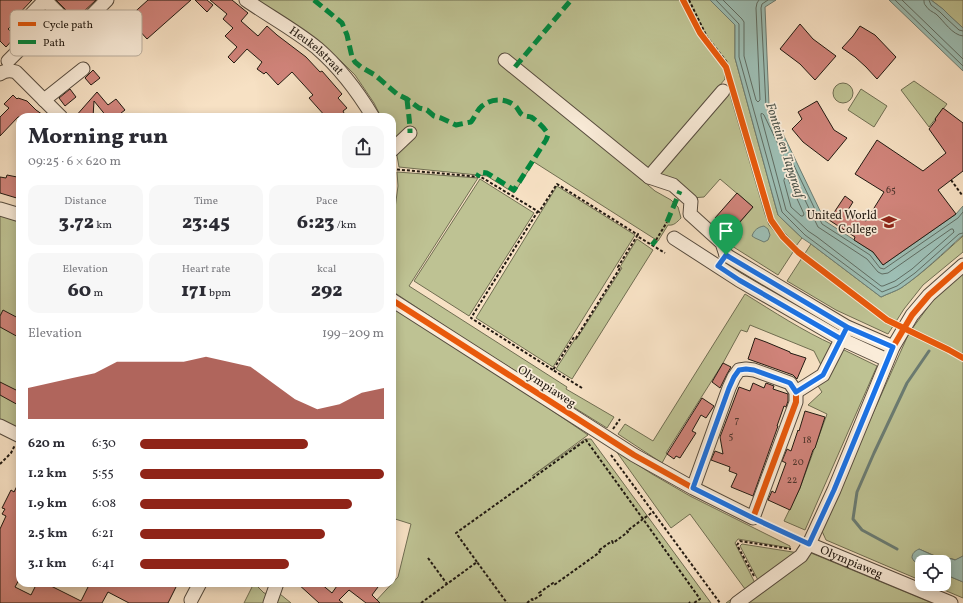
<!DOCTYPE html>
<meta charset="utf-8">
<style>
:root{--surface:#fff;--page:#f7f7f7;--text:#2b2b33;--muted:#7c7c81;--accent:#8f2418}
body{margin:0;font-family:Vollkorn,serif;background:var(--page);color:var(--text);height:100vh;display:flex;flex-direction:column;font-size:15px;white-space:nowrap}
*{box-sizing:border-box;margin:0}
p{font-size:13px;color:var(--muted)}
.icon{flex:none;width:22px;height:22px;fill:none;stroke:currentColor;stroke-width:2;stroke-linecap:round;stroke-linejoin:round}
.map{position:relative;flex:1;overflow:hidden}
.panel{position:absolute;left:16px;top:113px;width:380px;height:474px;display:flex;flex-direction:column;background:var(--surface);border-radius:12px;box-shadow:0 2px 10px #0003}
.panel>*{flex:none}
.fabs{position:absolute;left:915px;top:555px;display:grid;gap:8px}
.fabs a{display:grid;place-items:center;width:36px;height:36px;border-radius:8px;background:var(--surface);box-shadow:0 2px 10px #0003;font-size:20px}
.pin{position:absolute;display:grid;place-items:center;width:34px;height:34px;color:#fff;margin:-41px -17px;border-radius:50% 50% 50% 0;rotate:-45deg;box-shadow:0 0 4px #0007}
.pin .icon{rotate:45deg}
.round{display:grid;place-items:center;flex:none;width:42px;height:42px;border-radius:12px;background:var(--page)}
.headline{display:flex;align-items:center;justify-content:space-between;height:68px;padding:0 12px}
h1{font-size:22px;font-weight:800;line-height:30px}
.stats{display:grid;grid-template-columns:repeat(3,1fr);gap:6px;height:68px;padding:4px 12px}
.stats div{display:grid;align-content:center;border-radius:10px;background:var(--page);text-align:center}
.stats b{font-size:20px;font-weight:800}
.stats small{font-size:11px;font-weight:400}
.stats p{font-size:11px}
.chart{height:112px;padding:8px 12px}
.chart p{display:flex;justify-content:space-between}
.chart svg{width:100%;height:72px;margin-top:4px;fill:var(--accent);opacity:.7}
ul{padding:0 12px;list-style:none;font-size:13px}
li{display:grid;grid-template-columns:64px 48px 1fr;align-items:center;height:30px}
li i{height:10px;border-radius:5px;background:var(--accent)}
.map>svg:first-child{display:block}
</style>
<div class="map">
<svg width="963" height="603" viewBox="0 0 963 603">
<rect width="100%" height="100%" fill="#f7e1c4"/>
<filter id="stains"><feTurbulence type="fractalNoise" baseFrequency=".005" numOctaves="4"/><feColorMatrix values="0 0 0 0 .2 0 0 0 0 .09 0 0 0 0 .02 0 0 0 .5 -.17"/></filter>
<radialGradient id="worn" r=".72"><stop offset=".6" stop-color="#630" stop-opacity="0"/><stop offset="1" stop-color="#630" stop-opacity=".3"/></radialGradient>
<!-- green -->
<g fill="#bec293" stroke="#706e52">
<path d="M251,0H710L735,25V58L778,215L802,238L796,246L773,219L727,61L724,62L725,79L648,171L530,85L655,191L671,200L678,207L681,218C677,222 674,226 668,225L658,241L534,162L514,193L487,176L399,167L396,150L392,140V117H381L374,103L355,75L341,61Z"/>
<path d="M931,0H963V28C952,19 943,8 931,0Z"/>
<polygon points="914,81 947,104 929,127 901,90"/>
<circle cx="843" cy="93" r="10"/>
<polygon points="861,89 887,106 874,127 848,110"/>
<polygon points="729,91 765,214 769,225 793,252 778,275 724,241 753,207 720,179 704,197 691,198 655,176"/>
<polygon points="397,172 478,178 409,286 567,387 566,389 614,417 607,428 469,342 392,291 392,231 398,186"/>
<polygon points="480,179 534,213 469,316 414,281"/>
<polygon points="557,186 635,235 553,367 476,318"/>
<polygon points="0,215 20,221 20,434 0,424"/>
<path d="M963,236V252L923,285L904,309L888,334L836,310L787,281L811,244L881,297C887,294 896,291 901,288C923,273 943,254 963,236Z"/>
<polygon points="637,239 653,250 572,379 556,369 575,339 576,340 622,268 620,267"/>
<polygon points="732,265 768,287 767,289 730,268"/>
<polygon points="963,273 963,556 956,560 945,557 940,558 919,549 914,561 922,565 922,581 826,540 821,529 909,333 936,296"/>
<path d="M745,294C774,312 803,331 834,345L823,369L814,351L750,325L747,332L741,330L723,363L666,453L667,454L662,463L618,434L625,424L653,441Z"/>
<polygon points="392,304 470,355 588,435 532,476 585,439 591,439 711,603 374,603 398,577 411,524 392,518"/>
<polygon points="842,349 877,366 805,530 784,521 800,488 827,414 808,405 822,392 818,386"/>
<polygon points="616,451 652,474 690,496 790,546 790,548 738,539 735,543 756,585 731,603 726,603 745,589 690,514 671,528"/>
<polygon points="742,544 799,553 759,582 740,546"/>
<polygon points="811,553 932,603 745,603"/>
<polygon points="944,574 963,582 963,598 930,584 944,584"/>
<polygon points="254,583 264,593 269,594 265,603 244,603"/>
<polygon points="280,594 291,603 277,603"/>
</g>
<!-- water -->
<g fill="#9dbeb4" stroke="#6b7c73">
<path d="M710,0H776L765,7L769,105L825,221L873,252L883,265L956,214L963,206V235C943,253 923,273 901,288C896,291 887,294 881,297L811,244L802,238L778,215L735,58V25Z"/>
<polygon points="889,0 931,0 943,9 949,15 963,28 963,71"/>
<path d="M764,226L768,229L770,235L768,240L764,242L755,238L752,236C754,230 758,227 764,226Z"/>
<path d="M919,549L939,558L945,557L955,560L963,556V582L944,574V562H922V565L914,561L912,558C912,553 915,551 919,549Z"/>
</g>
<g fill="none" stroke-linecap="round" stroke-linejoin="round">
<!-- shore -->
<g stroke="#5f6c62" stroke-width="1">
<polyline points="716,0 739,24 739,57 782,212 805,235 882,292 897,286 915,273 959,234 963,233"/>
<polyline points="723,0 742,19 744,22 744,56 756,100 758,102 760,100 756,8 757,3 759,0"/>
<polyline points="768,0 762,4 761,8 766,107 822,224 870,255 880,268 884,269 958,218 963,212"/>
<polyline points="895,0 963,66"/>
<polyline points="902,0 963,59"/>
<path d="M924,0C924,3 924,4 926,6C928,10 933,12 936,14C944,21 952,35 963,36"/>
<polyline points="929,0 931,5 940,12 946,18 959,30 963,31"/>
<polygon points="763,114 764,115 818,227 867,259 878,272 882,274 888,273 951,229 953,229 954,232 912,269 895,281 883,286 881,286 817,237 808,231 786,210 761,116 761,114"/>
<polygon points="785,178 788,179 804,214 803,216 801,216 791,207 784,181"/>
</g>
<!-- stream -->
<polyline stroke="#6b7c73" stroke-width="3" points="897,549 862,530 853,519 857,492 874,453 907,383 929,351"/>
</g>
<!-- building -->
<g fill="#d1847b" stroke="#211911">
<polygon points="0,0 32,0 14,19 16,21 8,29 16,36 6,47 0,41"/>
<polygon points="56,0 96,0 79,16 78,19 72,14 71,15"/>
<polygon points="148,0 191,0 147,39 128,18"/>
<polygon points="195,0 207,0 213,5 207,12"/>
<polygon points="210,0 232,0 248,13 241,21 258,36 267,26 277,35 306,57 320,72 322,71 342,94 338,98 347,108 343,111 346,117 326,117 309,98 313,95 292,72 278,85 266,72 264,74 257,69 262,62 247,49 234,63 228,57 237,47 225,36 233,28 223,19 227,14"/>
<polygon points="800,24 813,39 836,56 815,80 800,64 780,49"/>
<polygon points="860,26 875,35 896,57 877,79 866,67 855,57 842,48 853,36"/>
<polygon points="93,70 100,78 91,85 85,78"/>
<polygon points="70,89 76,97 65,106 59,98"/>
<polygon points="97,92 108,105 116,99 125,110 116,117 107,117 94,101 93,117 75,117"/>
<polygon points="13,95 17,99 18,98 27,101 36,110 46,117 18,117 0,136 0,117 9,108 4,104"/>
<polygon points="817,101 834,130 847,138 828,161 803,142 792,129 802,119 798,112"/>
<polygon points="943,108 963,123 963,171 938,190 956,214 883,265 873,252 854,240 855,237 829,220 845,196 853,202 848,210 866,221 884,192 855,174 877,140 923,171 946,153 929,129 936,120 935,119"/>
<polygon points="7,175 17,177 17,180 20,181 20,199 0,193 0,177 6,178"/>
<polygon points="737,193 753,207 731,232 715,218"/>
<polygon points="3,310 20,319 20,338 0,327 0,316"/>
<polygon points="755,338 766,342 790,352 790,353 806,358 797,379 793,375 748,359"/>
<polygon points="723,363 731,367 727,374 720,388 712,382"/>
<polygon points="0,382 20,392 20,406 0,395"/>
<polygon points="753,383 764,388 766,383 774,386 773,389 788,394 788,401 786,407 784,406 777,426 778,426 753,496 731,487 737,474 729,471 730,467 711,460 715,451 723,454 720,437 739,387 750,391"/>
<polygon points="702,398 714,406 706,418 701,415 692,431 696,433 680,458 676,456 674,459 667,454"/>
<polygon points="805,411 825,417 815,448 813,450 800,488 790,510 768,500 772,491 775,493 786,463 782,461 787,449 791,451 798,430 799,431"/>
<polygon points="20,480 20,578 15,587 31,595 37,583 45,583 81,601 90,583 178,583 168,603 129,603 108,592 102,603 0,603 0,529 6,516 2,514 5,509 2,508 11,490 14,492"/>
<polygon points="297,583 320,583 332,593 339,583 381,583 372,595 380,603 366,603 349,590 339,600 343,603 319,603"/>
</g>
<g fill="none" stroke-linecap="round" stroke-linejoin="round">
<!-- minor casing -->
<g stroke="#564b3e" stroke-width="15">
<g id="minor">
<path id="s1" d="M246,0C269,16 295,30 317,48C339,67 358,92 373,117"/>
<polyline points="85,22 107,0"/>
<polyline points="34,34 24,22 45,0 73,28 77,30 80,27"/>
<polyline points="505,60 649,177 673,185 691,201 690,214 722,243 726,255"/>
<polyline points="8,61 57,12"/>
<path d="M0,74C5,70 10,70 16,72L61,117"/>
<polyline points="44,100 83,69"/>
<polyline points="392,150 410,133"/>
<polyline points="649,177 723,91"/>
<polyline points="0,209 20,215"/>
<polyline points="674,238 739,280 841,339 887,360"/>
<polyline points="726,255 847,327 893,347"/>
<polyline points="392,300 634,455 693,488 753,518 796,402 796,392 790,383 754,370 746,369 739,370 734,377 729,388 693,488"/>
<polyline points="796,392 823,375 845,332"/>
<polyline points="0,426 20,436"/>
<path id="s2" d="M809,544L951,603"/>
<polyline points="191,600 200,583"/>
<polyline points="270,603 277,583"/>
<polyline points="737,603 801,556 809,544 834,490 893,347 912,315 929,295 963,265"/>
</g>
</g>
<!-- path -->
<g stroke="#211911" stroke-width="2" stroke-dasharray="3 2" stroke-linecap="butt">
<polyline points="689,0 707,37 726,61 726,67"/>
<polyline points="392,169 481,177 539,212 557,184 635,233 638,234 637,236 665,253"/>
<polyline points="951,180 962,195 963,194"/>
<polyline points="538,211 471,318 553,370"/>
<polyline points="656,240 667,222"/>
<polyline points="582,388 553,370 574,337 576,338 620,268 618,267 637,236"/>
<polyline points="613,429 620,419"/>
<polyline points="611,455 720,603"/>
<polyline points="0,464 11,453 15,445"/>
<polyline points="428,558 447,584"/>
<polyline points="477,562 456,533 586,440 643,519 653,512"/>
<polyline points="754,576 737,545 740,541 791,549"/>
<polyline points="689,602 690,603"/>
<polyline points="421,603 477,562 507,603"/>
<polyline points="527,603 532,599 533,600 541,595 539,593 553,583 554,585 600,552 598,551 612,541 613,543 628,532 627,531 643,519 700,599 694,603"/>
</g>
<!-- minor -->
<use href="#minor" stroke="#faecd9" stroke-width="13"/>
<!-- quiet -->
<g stroke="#00873e" stroke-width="5" stroke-dasharray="10 5" stroke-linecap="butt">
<path d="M314,0L342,23L347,35L352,57L355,62L361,67L375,75L397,94L407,99L419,108L427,110L434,116L441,118L456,125L471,122C475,117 477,110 482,106C492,98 504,98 514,105C519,108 519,115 525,116C529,117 528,116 531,117C536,120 547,130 548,135L546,140L514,190L487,173L480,172L477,177"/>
<polyline points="80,27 85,22"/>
<polyline points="515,67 571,0"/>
<path d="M407,99C408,111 410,121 410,133"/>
<polyline points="667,222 680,191"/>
<polyline points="652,245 656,240"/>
</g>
<!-- cycleway casing -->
<g stroke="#faecd9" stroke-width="8">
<g id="cycleway">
<polyline points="683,0 700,33 726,67 771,220 783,237 798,252 887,320 949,350 963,358"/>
<polyline points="392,300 634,455 693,488 753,518 809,544 834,490 893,347 912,315 929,295 963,265"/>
<polyline points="693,488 729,388 734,377 739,370 746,369 754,370 790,383 796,392 796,402 753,518"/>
</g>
</g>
<!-- cycleway -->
<use href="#cycleway" stroke="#e8590c" stroke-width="6"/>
</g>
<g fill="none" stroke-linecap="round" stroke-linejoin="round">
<!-- route casing -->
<g stroke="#fff" stroke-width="8">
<polyline id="route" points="726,255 847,327 823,375 796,392 790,383 754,370 746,369 739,370 734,377 729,388 693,488 753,518 809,544 834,490 893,347 847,327 841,339 739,280 718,266 726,255"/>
</g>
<!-- route -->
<use href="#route" stroke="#1a73e8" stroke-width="5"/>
</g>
<!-- icons -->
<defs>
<g id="school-bare" transform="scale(1.2)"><path d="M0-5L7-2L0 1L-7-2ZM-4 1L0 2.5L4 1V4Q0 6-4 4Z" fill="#8f2418" stroke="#faecd9" stroke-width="2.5" paint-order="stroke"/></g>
</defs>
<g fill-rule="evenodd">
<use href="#school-bare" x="889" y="222"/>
</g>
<g text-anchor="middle" stroke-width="3.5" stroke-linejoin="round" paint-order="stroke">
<!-- number labels -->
<g font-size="10" fill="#4d342c">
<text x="891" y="193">65</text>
<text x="737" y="423">7</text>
<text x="731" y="439">5</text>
<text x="807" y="443">18</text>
<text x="798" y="465">20</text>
<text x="792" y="483">22</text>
</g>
<!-- street labels -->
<g font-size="12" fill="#211911" stroke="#faecd9">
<text dy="4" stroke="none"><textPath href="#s1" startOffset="87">Heukelstraat</textPath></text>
<text transform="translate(547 386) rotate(33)" y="4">Olympiaweg</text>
<text dy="4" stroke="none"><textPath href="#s2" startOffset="46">Olympiaweg</textPath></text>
</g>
<!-- poi labels -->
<g font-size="12" fill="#211911" stroke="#faecd9" text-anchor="end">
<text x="877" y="219">United World<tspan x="877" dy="14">College</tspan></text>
</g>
<!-- water labels -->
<g font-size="13" font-style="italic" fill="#4c534a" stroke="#faecd9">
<text transform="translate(786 150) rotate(72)" y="5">Fontein en Tapgraaf</text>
</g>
</g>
<!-- legend -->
<rect x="10" y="10" width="132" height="46" rx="6" fill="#faecd9" stroke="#b9ad9d" stroke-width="1"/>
<rect x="18" y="22" width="18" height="4" fill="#e8590c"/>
<rect x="18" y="40" width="18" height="4" fill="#00873e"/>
<g font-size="11" fill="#211911">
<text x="43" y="28">Cycle path</text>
<text x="43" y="46">Path</text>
</g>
<rect width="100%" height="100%" filter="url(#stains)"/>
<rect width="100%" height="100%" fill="url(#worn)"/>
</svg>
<div class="fabs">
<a><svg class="icon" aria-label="locate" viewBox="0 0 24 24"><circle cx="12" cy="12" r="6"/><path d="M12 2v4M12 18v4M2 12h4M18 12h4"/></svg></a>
</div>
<div class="pin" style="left:726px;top:255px;background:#1e9e55"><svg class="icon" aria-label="arrive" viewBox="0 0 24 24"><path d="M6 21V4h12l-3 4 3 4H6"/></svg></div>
<section class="panel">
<div class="headline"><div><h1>Morning run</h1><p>09:25 · 6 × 620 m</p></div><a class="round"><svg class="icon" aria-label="share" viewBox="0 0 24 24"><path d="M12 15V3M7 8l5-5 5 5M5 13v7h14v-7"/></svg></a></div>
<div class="stats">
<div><p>Distance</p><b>3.72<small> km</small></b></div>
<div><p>Time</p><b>23:45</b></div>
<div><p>Pace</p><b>6:23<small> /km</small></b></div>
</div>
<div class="stats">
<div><p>Elevation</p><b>60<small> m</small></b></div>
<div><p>Heart rate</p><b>171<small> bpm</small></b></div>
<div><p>kcal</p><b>292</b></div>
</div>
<div class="chart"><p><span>Elevation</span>199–209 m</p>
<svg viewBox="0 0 160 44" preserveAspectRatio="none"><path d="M0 44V25L10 22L20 19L30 16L40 9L50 9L60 9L70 9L80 6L90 9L100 12L110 22L120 32L130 38L140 35L150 28L160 25V44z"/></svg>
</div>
<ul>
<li><b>620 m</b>6:30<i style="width:69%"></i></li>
<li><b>1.2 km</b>5:55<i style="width:100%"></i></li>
<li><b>1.9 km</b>6:08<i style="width:87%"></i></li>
<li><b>2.5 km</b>6:21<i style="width:76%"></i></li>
<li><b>3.1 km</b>6:41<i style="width:61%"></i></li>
</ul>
</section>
</div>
